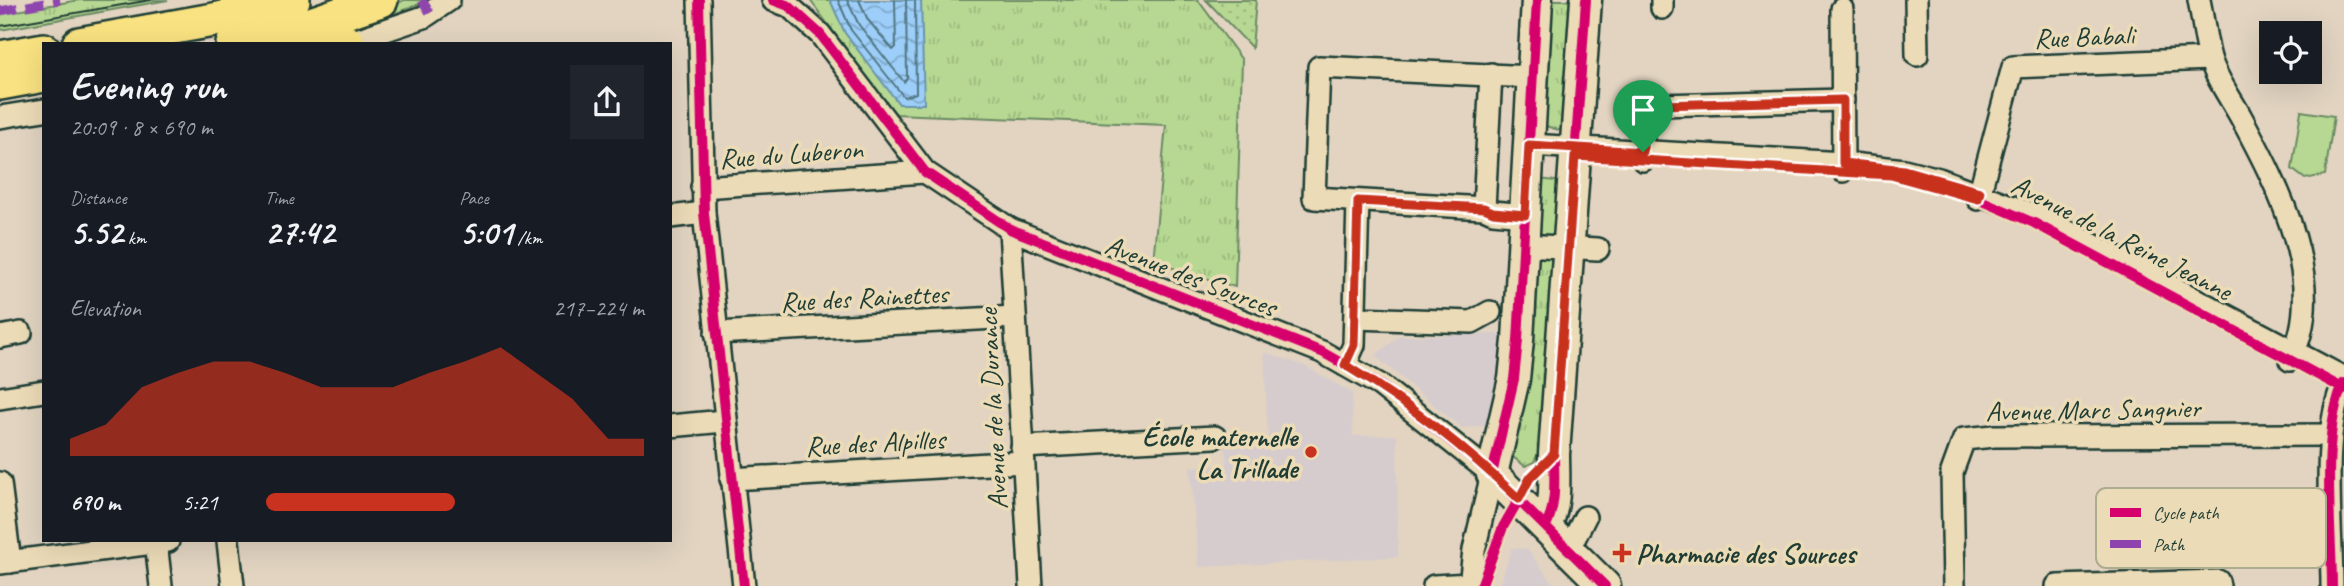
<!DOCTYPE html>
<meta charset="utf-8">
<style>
:root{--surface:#171b24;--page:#20242c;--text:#f1f3f6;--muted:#9ea1a6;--accent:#c8321e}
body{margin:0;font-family:Caveat,sans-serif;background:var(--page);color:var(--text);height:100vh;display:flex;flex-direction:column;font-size:26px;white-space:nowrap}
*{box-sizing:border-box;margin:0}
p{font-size:23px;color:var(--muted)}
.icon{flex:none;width:38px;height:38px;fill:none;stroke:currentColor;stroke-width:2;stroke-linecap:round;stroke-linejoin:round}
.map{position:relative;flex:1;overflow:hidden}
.sheet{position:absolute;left:42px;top:42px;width:630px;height:500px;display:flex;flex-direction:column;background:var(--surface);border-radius:0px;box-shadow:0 7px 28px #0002}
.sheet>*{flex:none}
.tools{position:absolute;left:2259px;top:21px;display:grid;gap:14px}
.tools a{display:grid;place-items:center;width:63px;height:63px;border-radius:0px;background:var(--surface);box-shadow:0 7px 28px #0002;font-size:35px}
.pin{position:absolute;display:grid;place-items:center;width:60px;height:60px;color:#fff;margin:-72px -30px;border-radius:50% 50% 50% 0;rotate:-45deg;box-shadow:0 0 7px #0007}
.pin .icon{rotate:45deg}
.round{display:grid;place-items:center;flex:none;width:74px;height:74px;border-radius:0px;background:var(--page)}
.overview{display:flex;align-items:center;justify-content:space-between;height:119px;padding:0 28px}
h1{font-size:38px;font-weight:700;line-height:52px}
.stats{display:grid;grid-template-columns:repeat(3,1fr);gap:10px;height:119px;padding:7px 28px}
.stats div{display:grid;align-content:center}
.stats b{font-size:35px;font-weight:700}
.stats small{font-size:19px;font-weight:400}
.stats p{font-size:19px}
.chart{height:196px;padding:14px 28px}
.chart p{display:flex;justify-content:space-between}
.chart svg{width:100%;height:126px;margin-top:7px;fill:var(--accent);opacity:.7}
ul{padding:0 28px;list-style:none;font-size:23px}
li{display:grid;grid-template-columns:112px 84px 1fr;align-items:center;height:52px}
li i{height:18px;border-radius:9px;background:var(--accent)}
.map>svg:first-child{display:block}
</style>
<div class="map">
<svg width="2344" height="586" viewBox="0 0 2344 586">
<defs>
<pattern id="grass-tufts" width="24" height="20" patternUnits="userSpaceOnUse" patternTransform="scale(1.75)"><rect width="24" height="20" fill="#b6d892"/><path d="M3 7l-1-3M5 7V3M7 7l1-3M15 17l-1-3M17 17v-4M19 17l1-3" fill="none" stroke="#9cba7e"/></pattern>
<pattern id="park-dots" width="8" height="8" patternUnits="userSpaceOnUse" patternTransform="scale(1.75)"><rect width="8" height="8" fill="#b6d892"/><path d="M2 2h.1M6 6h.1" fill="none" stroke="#9cba7e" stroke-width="1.8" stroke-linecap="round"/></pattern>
<pattern id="water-waves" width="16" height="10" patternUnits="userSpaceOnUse" patternTransform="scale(1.75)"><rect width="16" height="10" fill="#9ccef9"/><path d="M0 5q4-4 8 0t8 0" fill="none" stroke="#7fa8ca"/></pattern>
</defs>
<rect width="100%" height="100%" fill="#e2d4c1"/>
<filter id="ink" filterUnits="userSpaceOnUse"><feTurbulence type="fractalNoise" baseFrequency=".0143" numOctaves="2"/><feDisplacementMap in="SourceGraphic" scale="14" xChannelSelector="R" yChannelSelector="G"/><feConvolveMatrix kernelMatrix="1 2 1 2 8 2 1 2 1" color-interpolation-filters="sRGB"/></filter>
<g filter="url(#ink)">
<!-- built -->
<g fill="#d6cccd">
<polygon points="1501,334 1493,425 1462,428 1375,356 1399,336"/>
<polygon points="1264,352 1305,366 1352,393 1353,436 1397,435 1398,557 1199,567 1190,467 1227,465 1224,439 1268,439"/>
<polygon points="1512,548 1527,549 1555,586 1499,586"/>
</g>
<!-- grass -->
<g fill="url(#grass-tufts)" stroke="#6a8a63" stroke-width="2">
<polygon points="79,0 168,0 0,30 0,14"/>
<polygon points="404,0 430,0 367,24 365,19"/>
<polygon points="810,0 1198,0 1242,60 1235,287 1153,262 1166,125 894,114"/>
<polygon points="1545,0 1578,0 1565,132 1539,124"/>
<polygon points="1539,179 1564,182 1557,238 1540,237 1533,229"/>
<polygon points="1539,253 1558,257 1543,442 1534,462 1525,466 1513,457 1509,449 1533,259"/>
</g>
<!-- park -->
<polygon fill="url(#park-dots)" stroke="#6a8a63" stroke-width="2" points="1206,0 1256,0 1252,48"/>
<!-- pitch -->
<polygon fill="#b6d892" stroke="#6a8a63" stroke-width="2" points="2301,111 2334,116 2325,175 2305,179 2292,169"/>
<!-- water -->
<polygon fill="url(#water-waves)" stroke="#6a94aa" stroke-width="2" points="830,0 921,0 924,104 899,104 845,33"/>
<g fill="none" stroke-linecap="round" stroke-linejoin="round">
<!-- shore -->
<g stroke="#517783" stroke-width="2">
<polyline points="838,0 851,30 904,97 916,93 915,0"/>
<polyline points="847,0 859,25 904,82 907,78 906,0"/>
<polyline points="859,0 868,20 893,50 896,47 895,0"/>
</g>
<!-- street casing -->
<g stroke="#1f3d34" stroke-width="26">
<g id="street">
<polyline points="699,0 704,213 744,586"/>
<polyline points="773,0 789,6 820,34 925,172 1010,229 1322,352 1380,385 1492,474 1474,550 1470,586"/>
<polyline points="1662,0 1662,8"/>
<polyline points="1916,0 1917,55"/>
<path d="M2199,0C2203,19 2205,39 2210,58C2216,79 2232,100 2242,119C2278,186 2330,286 2290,360"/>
<polyline points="1842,9 1843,171"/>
<polyline points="345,44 424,17 449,0"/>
<polyline points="0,117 44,110"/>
<polyline points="1529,145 1843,163 1904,170 1939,179 2042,218 2344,378"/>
<path d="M1643,160C1643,140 1638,113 1660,105L1843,100"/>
<polyline points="702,187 925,172"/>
<polyline points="1978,199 2013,67 2210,59"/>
<polyline points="1484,208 1491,74"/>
<polyline points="1525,215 1493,212 1484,208 1314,198 1319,67 1532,77"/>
<polyline points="670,217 704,213"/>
<polyline points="1010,229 1031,586"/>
<polyline points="1523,245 1598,249"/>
<polyline points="1355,318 1472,322 1490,312"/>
<polyline points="716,333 1015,317"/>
<polyline points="0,337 21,333"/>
<polyline points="1345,365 1354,345 1358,201"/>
<polyline points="0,398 44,391"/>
<polyline points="670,426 724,421"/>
<polyline points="1022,447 1215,437"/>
<polyline points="731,479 1023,462"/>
<polyline points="0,483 10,562"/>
<polyline points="228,541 233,586"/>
<polyline points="156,542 161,586"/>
<polyline points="1569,549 1585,517"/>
<polyline points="0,563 168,541"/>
<polyline points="1434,586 1470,584"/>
<polyline points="1954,586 1952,472 1964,439 1994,436 2330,435"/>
<polyline points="2057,586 2218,581 2219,586"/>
<path d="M2332,586C2332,531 2320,430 2344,383"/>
</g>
</g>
<!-- secondary casing -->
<g stroke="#1f3d34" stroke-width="35">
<g id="secondary">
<polyline points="1537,0 1518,340 1514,379 1492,474 1605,586"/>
<path d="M1546,526C1557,503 1554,480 1554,454L1586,0"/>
</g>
</g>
<!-- primary casing -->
<g stroke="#1f3d34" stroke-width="38">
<g id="primary">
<polyline points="79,44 219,19 293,0"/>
<polyline points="233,44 302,27 381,0"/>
<polyline points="322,44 348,43"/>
<polyline points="0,58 44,50"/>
<polyline points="0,83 44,75"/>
</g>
</g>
<!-- street -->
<use href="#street" stroke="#ecdbb7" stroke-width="21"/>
<!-- secondary -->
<use href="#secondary" stroke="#ecdbb7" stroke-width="30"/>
<!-- primary -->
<use href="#primary" stroke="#f8e281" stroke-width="33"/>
<!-- tram -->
<polyline stroke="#1f3d34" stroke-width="2" points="0,26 151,0"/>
<!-- quiet -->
<g stroke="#8e44ad" stroke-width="9" stroke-dasharray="18 9" stroke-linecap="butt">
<polyline points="422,0 430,13"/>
<polyline points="0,11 60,0"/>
</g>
<!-- cycleway casing -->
<g stroke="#ecdbb7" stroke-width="15">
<g id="cycleway">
<polyline points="699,0 704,213 744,586"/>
<polyline points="773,0 789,6 820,34 925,172 1010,229 1322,352 1380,385 1492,474 1605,586"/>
<polyline points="1575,157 1891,175 1978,199 2034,223 2344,389"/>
<polyline points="1492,474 1514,379 1518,340 1537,0"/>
<path d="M1546,526C1557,503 1554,480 1554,454L1586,0"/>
<polyline points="1481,586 1503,527 1519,499"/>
<path d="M2332,586C2332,531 2320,430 2344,383"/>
</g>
</g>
<!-- cycleway -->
<use href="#cycleway" stroke="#d6006c" stroke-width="10"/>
</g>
</g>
<g fill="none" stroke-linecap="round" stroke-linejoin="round" filter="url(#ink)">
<!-- route casing -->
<g stroke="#fff" stroke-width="14">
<path id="route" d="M1843,100V163L1904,170L1980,192L1978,199L1891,175L1575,156L1554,454L1530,478L1519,499C1466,448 1408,403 1345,365L1354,345L1358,201L1484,208L1493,212L1525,215L1529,145L1643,152C1644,133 1639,113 1660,105Z"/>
</g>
<!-- route -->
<use href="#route" stroke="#c8321e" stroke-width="9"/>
</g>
<!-- markers -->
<g fill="#c8321e" stroke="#ecdbb7" stroke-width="2.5">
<circle cx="1311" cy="452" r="7"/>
<path d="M1618.5 542.5h7v7h7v7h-7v7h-7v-7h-7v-7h7z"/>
</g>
<g text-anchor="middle" stroke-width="7" stroke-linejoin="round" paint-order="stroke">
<!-- street labels -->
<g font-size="28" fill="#1f3d34" stroke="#ecdbb7">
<text transform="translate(2084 36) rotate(-2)" y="10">Rue Babali</text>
<text transform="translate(791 153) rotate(-4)" y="10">Rue du Luberon</text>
<text transform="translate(2122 237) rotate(27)" y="10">Avenue de la Reine Jeanne</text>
<text transform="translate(1191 275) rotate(21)" y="10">Avenue des Sources</text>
<text transform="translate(864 297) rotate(-3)" y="10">Rue des Rainettes</text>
<text transform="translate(992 409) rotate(-93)" y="10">Avenue de la Durance</text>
<text transform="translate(2093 409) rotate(-1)" y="10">Avenue Marc Sangnier</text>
<text transform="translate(875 442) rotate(-3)" y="10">Rue des Alpilles</text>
</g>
<!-- poi labels -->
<g font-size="28" font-weight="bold" fill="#1f3d34" stroke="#ecdbb7" text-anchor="end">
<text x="1297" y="446">École maternelle<tspan x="1297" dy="32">La Trillade</tspan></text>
<text x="1636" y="563" text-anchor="start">Pharmacie des Sources</text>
</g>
</g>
<!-- legend -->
<rect x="2096" y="488" width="230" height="80" rx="10" fill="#ecdbb7" stroke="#aeac90" stroke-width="2"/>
<rect x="2110" y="508" width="31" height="9" fill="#d6006c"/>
<rect x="2110" y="540" width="31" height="8" fill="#8e44ad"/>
<g font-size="19" fill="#1f3d34">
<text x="2153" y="519">Cycle path</text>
<text x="2153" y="551">Path</text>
</g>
</svg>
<div class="tools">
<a><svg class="icon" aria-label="locate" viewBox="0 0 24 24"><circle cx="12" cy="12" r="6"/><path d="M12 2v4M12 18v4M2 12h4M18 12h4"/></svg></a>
</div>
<div class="pin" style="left:1643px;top:152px;background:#1e9e55"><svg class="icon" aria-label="arrive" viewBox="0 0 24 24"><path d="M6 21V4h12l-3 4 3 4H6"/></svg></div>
<section class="sheet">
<div class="overview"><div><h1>Evening run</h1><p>20:09 · 8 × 690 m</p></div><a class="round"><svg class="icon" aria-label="share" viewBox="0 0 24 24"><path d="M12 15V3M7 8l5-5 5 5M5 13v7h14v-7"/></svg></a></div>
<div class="stats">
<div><p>Distance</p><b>5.52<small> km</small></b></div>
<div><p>Time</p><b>27:42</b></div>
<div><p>Pace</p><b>5:01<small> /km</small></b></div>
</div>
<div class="chart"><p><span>Elevation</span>217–224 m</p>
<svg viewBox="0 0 160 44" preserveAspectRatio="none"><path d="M0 44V38L10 33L20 20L30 15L40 11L50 11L60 15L70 20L80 20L90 20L100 15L110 11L120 6L130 15L140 24L150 38L160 38V44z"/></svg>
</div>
<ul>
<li><b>690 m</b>5:21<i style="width:50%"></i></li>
</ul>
</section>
</div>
